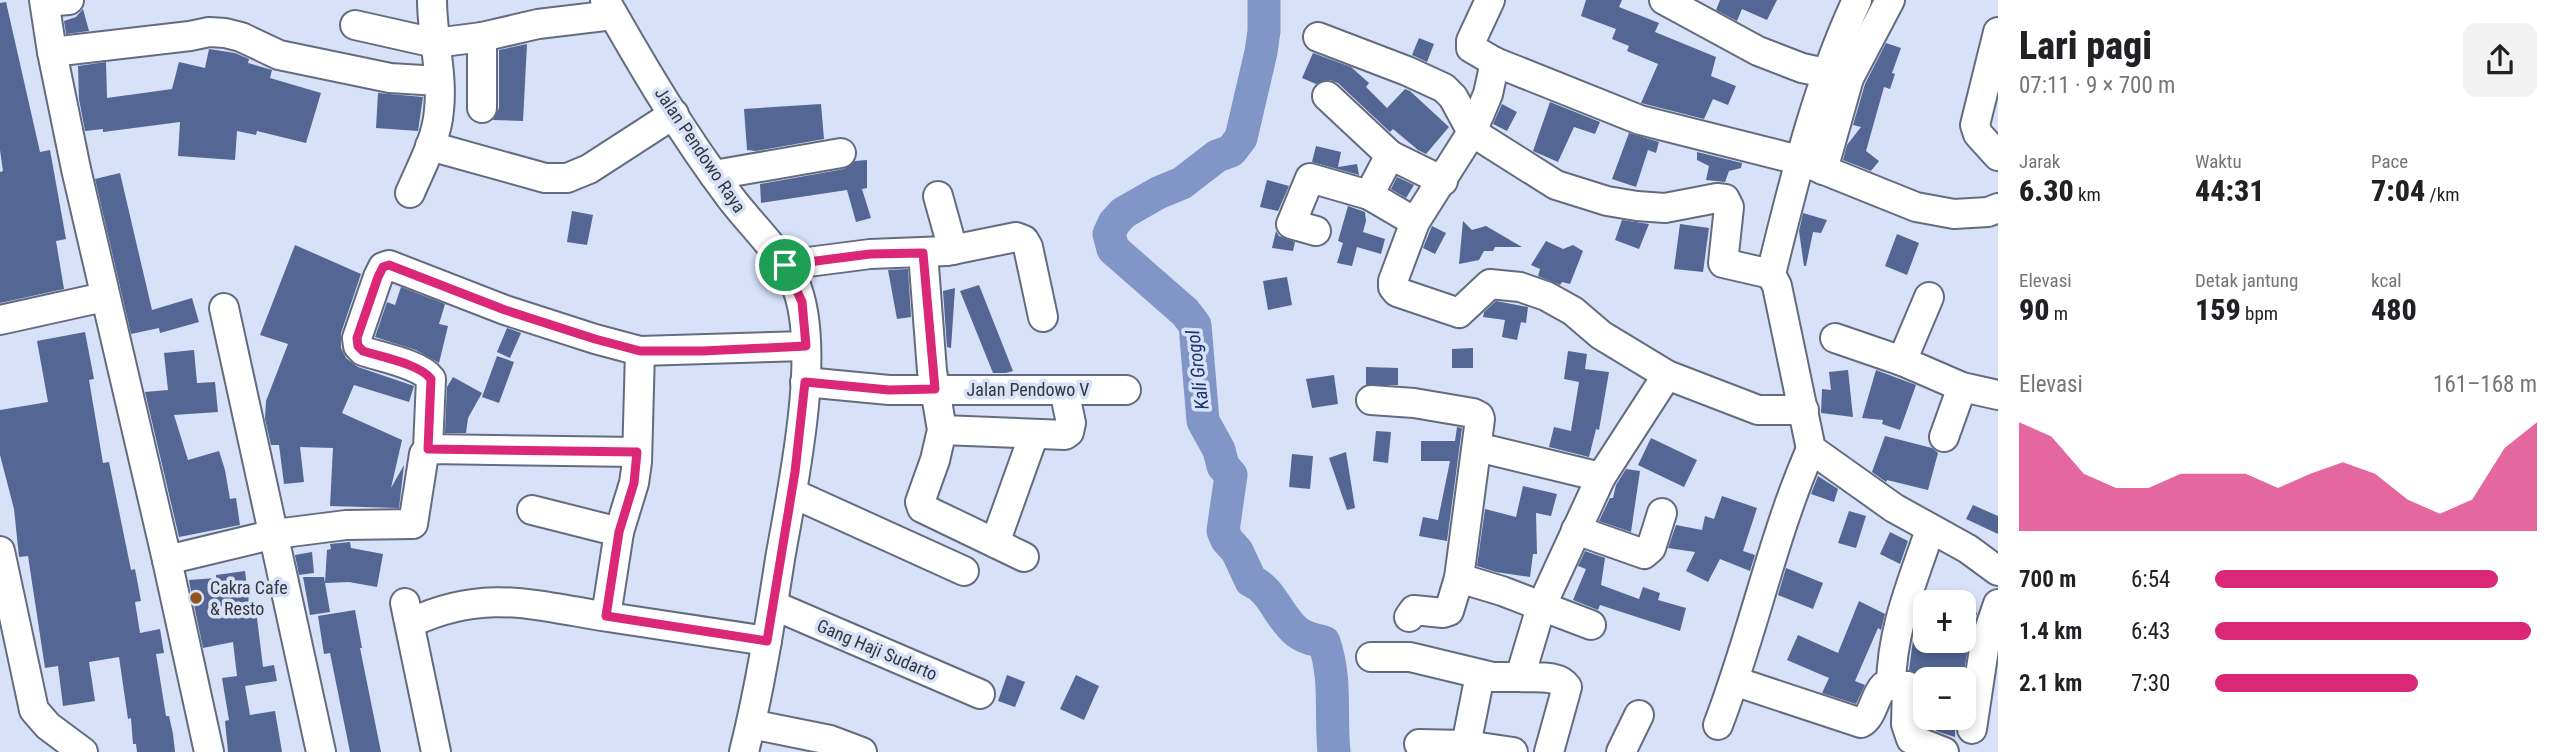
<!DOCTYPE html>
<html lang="id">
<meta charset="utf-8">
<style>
:root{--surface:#fff;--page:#f2f2f2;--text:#202124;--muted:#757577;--accent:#db2777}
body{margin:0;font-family:"Roboto Condensed",sans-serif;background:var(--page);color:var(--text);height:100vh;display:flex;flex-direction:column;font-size:26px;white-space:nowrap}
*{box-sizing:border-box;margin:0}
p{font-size:23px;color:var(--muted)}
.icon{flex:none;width:38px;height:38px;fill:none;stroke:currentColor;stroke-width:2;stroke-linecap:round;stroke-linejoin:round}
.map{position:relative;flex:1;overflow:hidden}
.details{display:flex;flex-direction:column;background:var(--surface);width:560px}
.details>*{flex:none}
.fabs{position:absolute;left:1913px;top:590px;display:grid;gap:14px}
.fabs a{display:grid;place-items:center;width:63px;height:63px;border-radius:14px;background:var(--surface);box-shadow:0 4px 10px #0003;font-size:35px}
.pin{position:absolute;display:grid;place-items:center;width:60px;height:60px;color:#fff;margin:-30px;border:4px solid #fff;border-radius:50%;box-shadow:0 2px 7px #0007}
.round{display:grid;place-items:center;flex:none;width:74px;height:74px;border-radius:14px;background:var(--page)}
.summary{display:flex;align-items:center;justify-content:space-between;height:119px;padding:0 21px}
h1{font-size:38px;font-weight:800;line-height:52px}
.metrics{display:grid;grid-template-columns:repeat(3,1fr);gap:10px;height:119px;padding:7px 21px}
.metrics div{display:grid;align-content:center}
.metrics b{font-size:30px;font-weight:800}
.metrics small{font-size:19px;font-weight:400}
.metrics p{font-size:19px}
.chart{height:196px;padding:14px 21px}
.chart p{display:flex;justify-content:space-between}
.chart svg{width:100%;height:126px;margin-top:7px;fill:var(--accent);opacity:.7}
ul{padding:0 21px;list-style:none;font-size:23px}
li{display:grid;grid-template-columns:112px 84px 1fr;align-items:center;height:52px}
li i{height:18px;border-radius:9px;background:var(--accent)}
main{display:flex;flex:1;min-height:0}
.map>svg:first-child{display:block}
</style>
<main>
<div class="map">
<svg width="1998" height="752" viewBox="0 0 1998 752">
<rect width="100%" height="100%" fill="#d7e1f7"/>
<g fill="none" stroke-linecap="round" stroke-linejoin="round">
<!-- river -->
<path stroke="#8196c7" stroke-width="33" d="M1264,0V31L1261,52L1241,138L1231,151L1217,156L1182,183L1158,193L1123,213L1114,223L1109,234L1113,249L1185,312L1195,325L1203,421L1219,450L1223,466L1231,475L1223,531L1227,540L1237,551L1251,581C1273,590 1278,617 1297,632C1305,638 1315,640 1324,642C1337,681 1330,713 1334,752"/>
</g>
<!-- building -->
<g fill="#536694">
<polygon points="1586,0 1622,0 1619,7 1659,23 1655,32 1716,57 1711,76 1736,86 1728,105 1713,99 1704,119 1641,103 1658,64 1627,51 1629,46 1612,39 1616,29 1581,16"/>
<polygon points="1720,0 1777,0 1767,20 1742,9 1737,21 1716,10"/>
<polygon points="6,2 40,152 50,150 66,239 56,241 64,289 0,303 0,172 3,171 0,150 0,3"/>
<polygon points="83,9 89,31 66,34 64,21 76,17"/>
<polygon points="1419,38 1434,44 1427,62 1412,55"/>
<polygon points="1886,43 1901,48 1892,73 1895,74 1890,89 1884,87 1866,151 1879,161 1871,171 1843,160 1847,145 1861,127 1853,125 1865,84"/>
<polygon points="527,44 523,121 493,120 499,108 499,50"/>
<polygon points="209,49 235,53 249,59 248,63 272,70 270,78 321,93 306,143 257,131 256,135 237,131 235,160 178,156 180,122 103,132 103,129 85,131 79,99 78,66 106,62 107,98 172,89 179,62 205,68"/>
<polygon points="1313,53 1351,67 1369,83 1366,87 1387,108 1405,89 1410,91 1449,127 1426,154 1418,150 1393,129 1390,132 1338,83 1330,80 1316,84 1302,78"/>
<polygon points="378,93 423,97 418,131 376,128"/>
<polygon points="1550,102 1600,122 1595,134 1574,127 1558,162 1533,151"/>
<polygon points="821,104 824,139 756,151 747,150 744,109"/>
<polygon points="1502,104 1517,112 1507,131 1493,124"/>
<polygon points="1629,133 1659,142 1656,153 1648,150 1636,187 1612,179"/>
<polygon points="1316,146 1341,152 1338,167 1357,164 1359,175 1312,162"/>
<polygon points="1697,152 1742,163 1741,168 1729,171 1725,182 1706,180 1709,166 1697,160"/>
<polygon points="867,160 867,188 862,189 871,218 856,222 847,190 761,203 760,184 844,169 855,161"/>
<polygon points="120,173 152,310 192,298 199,322 160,333 159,328 131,334 95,179"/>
<polygon points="1397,177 1414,185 1406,198 1391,189"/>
<polygon points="1267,180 1289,186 1278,211 1260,207"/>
<polygon points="1348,206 1365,212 1366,221 1363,232 1385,239 1381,254 1357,247 1352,266 1337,263 1343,243 1338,241"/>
<polygon points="572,211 593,215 587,245 567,242"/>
<polygon points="1803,213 1827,220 1821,233 1813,232 1806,266 1804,266 1799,231"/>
<polygon points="1622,220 1649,224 1639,249 1615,240"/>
<polygon points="1463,221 1472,230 1486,226 1522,247 1495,247 1493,251 1484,251 1479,260 1459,264"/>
<polygon points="1680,224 1709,228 1703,272 1674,269"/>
<polygon points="1432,226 1446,233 1435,254 1423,248"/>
<polygon points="1276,231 1279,236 1295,242 1293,251 1272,248"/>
<polygon points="1897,234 1919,243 1907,275 1885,266"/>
<polygon points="1546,241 1563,249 1573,245 1583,251 1570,284 1562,282 1560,285 1538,276 1540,269 1531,265"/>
<polygon points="295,245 361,274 341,333 341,348 346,358 358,367 414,386 409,402 354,385 342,413 402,440 391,488 404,465 399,508 330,506 333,448 300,447 304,482 284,484 279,445 271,445 265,419 266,401 288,344 260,335"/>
<polygon points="908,269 911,317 897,319 888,270"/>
<polygon points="1287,277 1292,305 1268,310 1263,281"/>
<polygon points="979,285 1013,371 1006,373 993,373 960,291"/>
<polygon points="401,287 445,304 439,324 448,326 439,363 416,350 375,337 387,302 395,305"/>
<polygon points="955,288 951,348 947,347 943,291"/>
<polygon points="1496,301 1528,307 1526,323 1521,322 1517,340 1502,337 1505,320 1483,317 1484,312"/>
<polygon points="507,328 521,333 510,358 497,352"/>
<polygon points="85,332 94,379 89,380 103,463 109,462 131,570 135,569 141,601 135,602 140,633 160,629 164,653 156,654 166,716 169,716 173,734 175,752 137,752 136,744 133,744 131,718 128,719 119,657 89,662 95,701 63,706 58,666 45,668 28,556 19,557 14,509 0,455 0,410 48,402 37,341"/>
<polygon points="1473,348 1473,368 1452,368 1452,349"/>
<polygon points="194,350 197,383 215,382 218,412 174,415 188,460 219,451 225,470 230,499 236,498 240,525 179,537 145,392 168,390 164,353"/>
<polygon points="1568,351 1587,354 1585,369 1609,372 1599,430 1596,429 1589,457 1549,447 1554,427 1571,431 1579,382 1564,379"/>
<polygon points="497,356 514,362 499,403 482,397"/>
<polygon points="1366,367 1398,368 1398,385 1366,385"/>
<polygon points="1848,370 1853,417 1821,413 1822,389 1831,390 1829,372"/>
<polygon points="1876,370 1916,385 1900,430 1882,424 1883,420 1862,418"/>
<polygon points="1334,375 1338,404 1312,408 1306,379"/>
<polygon points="453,377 482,393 468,418 466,433 445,433 447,387"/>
<polygon points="1457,427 1462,428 1447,541 1419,536 1423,517 1438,520 1450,461 1421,461 1421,441 1455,441"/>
<polygon points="1376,431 1391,432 1388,463 1373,461"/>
<polygon points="1885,436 1932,448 1938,453 1928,490 1887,480 1886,482 1872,472"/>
<polygon points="1651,438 1697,460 1684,487 1638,465"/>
<polygon points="1346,452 1355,508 1347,510 1329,458"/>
<polygon points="1292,454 1313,456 1310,489 1289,487"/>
<polygon points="1626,469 1640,471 1631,532 1599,521 1610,498 1613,498 1616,485"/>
<polygon points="1818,476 1838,489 1834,502 1811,494"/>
<polygon points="1523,486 1557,494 1551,516 1536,513 1537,554 1533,554 1530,577 1496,572 1477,566 1485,509 1516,517"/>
<polygon points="1722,496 1757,508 1743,551 1755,555 1750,571 1720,559 1708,582 1686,571 1695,552 1668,548 1676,525 1702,530 1705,516 1714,519"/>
<polygon points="1973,505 1998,516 1998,534 1966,519"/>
<polygon points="1849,511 1866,516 1856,548 1838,543"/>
<polygon points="1890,532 1908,541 1900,564 1880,554"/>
<polygon points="350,542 351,548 383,554 377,587 349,582 325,583 327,550 331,549 330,544"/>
<polygon points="1585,551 1605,558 1601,585 1639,599 1643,587 1660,593 1658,600 1686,608 1680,631 1600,605 1598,610 1573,600 1586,569 1578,566"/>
<polygon points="312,552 314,573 299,575 295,555"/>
<polygon points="1786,568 1823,583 1813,609 1778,595"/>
<polygon points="245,571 250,610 256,610 263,667 274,665 277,681 245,686 250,715 275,711 282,752 228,752 225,721 229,720 222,678 237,676 233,642 203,648 190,586 189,580 216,578 216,575"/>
<polygon points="303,577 324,577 330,612 310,615"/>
<polygon points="1964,600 1977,613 1969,640 1963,679 1933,679 1909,670 1914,633 1925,633 1925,640 1964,640"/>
<polygon points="1859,601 1885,614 1881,630 1878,628 1855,681 1865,685 1856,704 1822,693 1829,678 1787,660 1798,635 1838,653"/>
<polygon points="355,610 362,648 360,648 381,752 350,752 330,653 324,654 318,616"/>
<polygon points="1007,675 1025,682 1015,707 998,701"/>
<polygon points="1076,675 1099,686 1084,720 1060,709"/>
<polygon points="1937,718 1955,718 1955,737 1936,731"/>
</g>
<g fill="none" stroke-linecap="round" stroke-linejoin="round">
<!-- minor casing -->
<g stroke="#636c7f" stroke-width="32">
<g id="minor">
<polyline points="44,0 52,52 76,169 167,560 209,752"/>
<path d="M605,0C643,67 683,135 730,197C751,225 779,250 794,281C824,345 792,489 780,559C770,624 760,688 744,752"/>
<polyline points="1490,0 1471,41 1471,48 1495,62 1640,120 1799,160 1916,207 1954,214 1988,212 1998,208"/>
<polyline points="1664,0 1758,51 1802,68 1849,78"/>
<path d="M1857,0C1816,88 1794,181 1771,274L1777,286L1811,449L1894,508L1968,549L1998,571"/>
<polyline points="45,2 69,0"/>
<polyline points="355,25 435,43 482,37 538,24 613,15"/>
<polyline points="1998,32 1975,125 1978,134 1998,156"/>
<polyline points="482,37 482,108"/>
<polyline points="1318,37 1407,71 1444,88 1453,97 1472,132 1556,185 1607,201 1637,206 1665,208 1717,198 1725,199 1729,207 1723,263 1771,274"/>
<polyline points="52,52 190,36 209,32 225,33 241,37 279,55 390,78 439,81"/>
<polyline points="1495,62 1488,94 1472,132 1415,222 1393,281 1393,287 1397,292 1459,313 1490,284 1520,287 1546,296 1573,311 1601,335 1667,375 1758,410 1804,410"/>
<polyline points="1327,96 1390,155 1369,195"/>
<polyline points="430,146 545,178 567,178 589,169 674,114"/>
<polyline points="1390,155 1443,181"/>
<polyline points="1823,170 1849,78 1890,0"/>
<polyline points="714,175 841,153"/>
<path d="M410,193C421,167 437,139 439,110C443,73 432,37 432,0"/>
<polyline points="938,196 953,250"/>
<polyline points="1316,231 1291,224 1310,178 1369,195 1415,222"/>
<polyline points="923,253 932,371 942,430 935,460 920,502 922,508 1024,557"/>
<polyline points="785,265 870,254 947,251 1016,237 1024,240 1028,247 1043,317"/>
<polyline points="224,308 321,752"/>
<polyline points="0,320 104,297"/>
<polyline points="1835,338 1902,361 1962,387 1998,395"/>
<polyline points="1902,361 1929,297"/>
<polyline points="805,382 889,390 1126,390"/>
<polyline points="1371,400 1414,403 1473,413 1479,416 1480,419 1459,578 1449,611 1443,613 1414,610 1409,617"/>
<polyline points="942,430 1065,435 1069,432 1071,423 1064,390"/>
<polyline points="1944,437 1962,387"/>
<polyline points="1477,447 1601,477"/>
<path d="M428,449L431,379C420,364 380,357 363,351L358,346L357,338L378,277L383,267L389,265L505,310L595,339L640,351L806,346"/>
<polyline points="792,493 964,571"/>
<polyline points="532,510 619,532"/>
<polyline points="1576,530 1644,554 1651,548 1662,513"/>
<polyline points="995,543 1034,434"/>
<polyline points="0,551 34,710 48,726 83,752"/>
<polyline points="167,560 275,534 346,525 413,524 424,454 428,449 637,452"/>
<polyline points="1459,578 1502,591 1591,625"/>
<polyline points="405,603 436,752"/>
<polyline points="773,605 980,694"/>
<polyline points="606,616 619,532 634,483 637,462 640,351"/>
<path d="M410,623C484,588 533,605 608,617C661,625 714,633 767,641"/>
<polyline points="1371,657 1410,657 1493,677 1520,677"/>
<path d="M1734,681L1861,723C1873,717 1874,696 1884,686H1907L1925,693"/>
<path d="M1891,685C1892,628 1912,583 1930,530"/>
<polyline points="1907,686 1906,724 1911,739 1944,752"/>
<polyline points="751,724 830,740 862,752"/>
<path d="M1718,725C1753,634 1772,538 1811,449"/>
<polyline points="1972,729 1985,642 1998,604"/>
<polyline points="1419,744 1466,745 1513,752"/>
<polyline points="1466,745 1480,675"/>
<path d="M1549,752L1567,687C1558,674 1535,678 1520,677L1541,607L1601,477L1667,375"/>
<polyline points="1621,752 1639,715"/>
</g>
</g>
<!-- minor -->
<use href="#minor" stroke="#fff" stroke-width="28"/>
</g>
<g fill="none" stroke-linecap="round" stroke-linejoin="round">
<!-- route casing -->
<g stroke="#fff" stroke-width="14">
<path id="route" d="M923,253L935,389L889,390L805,382L795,472L767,641L606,616L619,532L634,483L637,452L428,449L431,379C420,364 381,357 363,351L358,346L357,338L378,277L383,267L389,265L505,310L595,339L640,351H703L806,346L802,302L785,265L870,254Z"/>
</g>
<!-- route -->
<use href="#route" stroke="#db2777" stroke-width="9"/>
</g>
<!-- markers -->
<circle fill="#93521d" stroke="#d7e1f7" stroke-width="2.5" cx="196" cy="598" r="7"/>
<g text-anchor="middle" stroke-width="7" stroke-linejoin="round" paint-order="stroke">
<!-- street labels -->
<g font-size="18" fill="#333740" stroke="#d7e1f7">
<text transform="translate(700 150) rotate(56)" y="6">Jalan Pendowo Raya</text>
<text x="1028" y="396">Jalan Pendowo V</text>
<text transform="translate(877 650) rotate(23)" y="6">Gang Haji Sudarto</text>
</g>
<!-- poi labels -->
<g font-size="18" fill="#333740" stroke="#d7e1f7" text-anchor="start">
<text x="210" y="594">Cakra Cafe<tspan x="210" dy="21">&amp; Resto</tspan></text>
</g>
<!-- water labels -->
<g font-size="19" font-style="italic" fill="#1e336e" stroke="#d7e1f7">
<text transform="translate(1197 370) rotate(-97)" y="7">Kali Grogol</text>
</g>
</g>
</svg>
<div class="fabs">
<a>+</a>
<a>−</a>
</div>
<div class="pin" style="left:785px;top:265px;background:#1e9e55"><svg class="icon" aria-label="arrive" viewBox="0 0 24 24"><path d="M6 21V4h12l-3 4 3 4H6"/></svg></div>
</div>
<section class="details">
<div class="summary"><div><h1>Lari pagi</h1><p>07:11 · 9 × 700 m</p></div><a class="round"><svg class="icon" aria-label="share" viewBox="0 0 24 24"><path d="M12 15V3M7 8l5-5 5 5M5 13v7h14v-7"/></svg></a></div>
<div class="metrics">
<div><p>Jarak</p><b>6.30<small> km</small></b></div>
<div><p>Waktu</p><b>44:31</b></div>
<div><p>Pace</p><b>7:04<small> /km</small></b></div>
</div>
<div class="metrics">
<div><p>Elevasi</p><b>90<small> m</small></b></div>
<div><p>Detak jantung</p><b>159<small> bpm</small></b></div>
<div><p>kcal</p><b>480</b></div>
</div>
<div class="chart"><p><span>Elevasi</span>161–168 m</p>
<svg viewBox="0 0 160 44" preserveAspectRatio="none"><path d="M0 44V6L10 11L20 24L30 29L40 29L50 24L60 24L70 24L80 29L90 24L100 20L110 24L120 33L130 38L140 33L150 15L160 6V44z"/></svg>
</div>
<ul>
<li><b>700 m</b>6:54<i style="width:88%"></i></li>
<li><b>1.4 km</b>6:43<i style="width:98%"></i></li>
<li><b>2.1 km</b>7:30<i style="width:63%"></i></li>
</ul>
</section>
</main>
